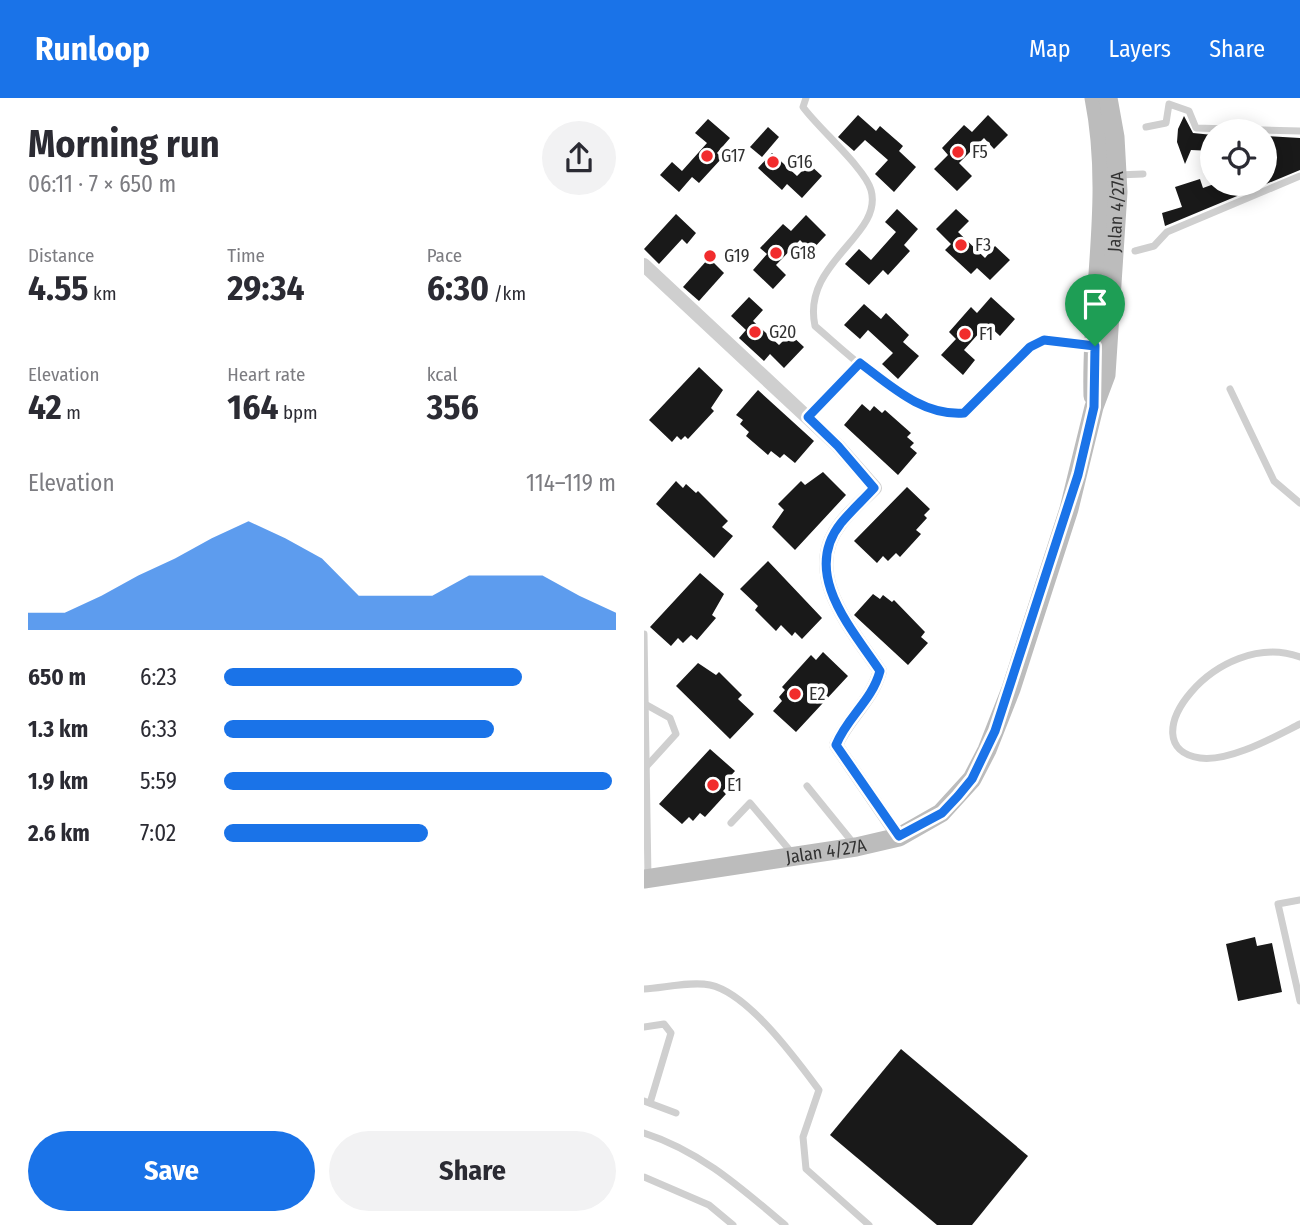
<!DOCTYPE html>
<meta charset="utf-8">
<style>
:root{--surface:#fff;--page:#f2f2f3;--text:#2b2b33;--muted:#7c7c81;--accent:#1a73e8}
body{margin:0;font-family:"Fira Sans Condensed",sans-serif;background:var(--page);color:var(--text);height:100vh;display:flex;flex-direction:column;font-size:26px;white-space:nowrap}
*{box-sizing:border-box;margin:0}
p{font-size:23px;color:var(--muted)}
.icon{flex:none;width:38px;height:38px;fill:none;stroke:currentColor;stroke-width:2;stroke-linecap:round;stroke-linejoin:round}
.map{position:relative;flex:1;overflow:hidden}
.drawer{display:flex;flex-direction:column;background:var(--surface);width:644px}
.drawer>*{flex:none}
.fabs{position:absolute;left:556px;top:21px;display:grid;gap:14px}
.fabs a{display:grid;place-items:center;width:77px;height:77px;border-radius:50%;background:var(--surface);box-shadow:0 4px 18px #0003;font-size:35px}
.pin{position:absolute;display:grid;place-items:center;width:60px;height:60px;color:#fff;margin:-72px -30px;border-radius:50% 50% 50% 0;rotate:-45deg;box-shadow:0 0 7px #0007}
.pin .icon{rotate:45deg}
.round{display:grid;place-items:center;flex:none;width:74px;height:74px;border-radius:37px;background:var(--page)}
.head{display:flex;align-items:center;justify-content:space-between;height:119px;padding:0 28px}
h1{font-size:38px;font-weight:700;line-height:52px}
.metrics{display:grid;grid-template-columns:repeat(3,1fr);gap:10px;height:119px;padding:7px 28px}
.metrics div{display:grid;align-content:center}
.metrics b{font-size:35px;font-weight:700}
.metrics small{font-size:19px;font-weight:400}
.metrics p{font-size:19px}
.chart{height:196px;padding:14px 28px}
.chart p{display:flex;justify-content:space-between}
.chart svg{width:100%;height:126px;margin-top:7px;fill:var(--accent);opacity:.7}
.button{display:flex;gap:14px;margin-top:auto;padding:14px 28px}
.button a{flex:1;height:80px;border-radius:42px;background:var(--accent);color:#fff;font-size:28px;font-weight:700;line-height:80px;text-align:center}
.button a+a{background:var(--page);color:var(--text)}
ul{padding:0 28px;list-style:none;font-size:23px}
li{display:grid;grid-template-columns:112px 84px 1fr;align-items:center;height:52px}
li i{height:18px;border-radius:9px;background:var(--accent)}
header{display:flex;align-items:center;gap:42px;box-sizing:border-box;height:98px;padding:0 35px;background:var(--accent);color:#fff}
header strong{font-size:33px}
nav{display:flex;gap:38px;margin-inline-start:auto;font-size:24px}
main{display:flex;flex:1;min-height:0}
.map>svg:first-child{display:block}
</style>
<header>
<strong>Runloop</strong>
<nav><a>Map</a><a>Layers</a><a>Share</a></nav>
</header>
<main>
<section class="drawer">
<div class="head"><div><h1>Morning run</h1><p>06:11 · 7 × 650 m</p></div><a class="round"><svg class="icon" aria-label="share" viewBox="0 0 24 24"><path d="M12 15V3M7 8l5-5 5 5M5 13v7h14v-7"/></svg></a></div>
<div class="metrics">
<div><p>Distance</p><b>4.55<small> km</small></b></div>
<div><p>Time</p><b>29:34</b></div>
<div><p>Pace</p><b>6:30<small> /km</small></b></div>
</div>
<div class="metrics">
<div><p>Elevation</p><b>42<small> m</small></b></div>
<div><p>Heart rate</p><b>164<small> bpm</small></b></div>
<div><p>kcal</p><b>356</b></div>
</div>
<div class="chart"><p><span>Elevation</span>114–119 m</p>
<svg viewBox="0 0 160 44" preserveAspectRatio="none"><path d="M0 44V38L10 38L20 32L30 25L40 19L50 12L60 6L70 12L80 19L90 32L100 32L110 32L120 25L130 25L140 25L150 32L160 38V44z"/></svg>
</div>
<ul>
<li><b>650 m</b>6:23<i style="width:76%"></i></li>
<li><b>1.3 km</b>6:33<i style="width:69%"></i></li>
<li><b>1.9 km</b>5:59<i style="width:99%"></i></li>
<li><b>2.6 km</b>7:02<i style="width:52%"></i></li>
</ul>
<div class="button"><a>Save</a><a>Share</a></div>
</section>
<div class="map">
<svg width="656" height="1127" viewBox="0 0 656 1127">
<rect width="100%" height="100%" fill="#fff"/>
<!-- building -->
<g fill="#191919">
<polygon points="214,17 232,33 236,28 259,48 255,53 272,69 250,94 231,76 244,62 221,42 210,53 194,39"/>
<polygon points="344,17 364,37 350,51 340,40 315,65 328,78 313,93 290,71 304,57 298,50 320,27 328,34"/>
<polygon points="540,18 549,35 569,37 569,53 547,52 541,66 533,44 534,31"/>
<polygon points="64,21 86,40 73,55 78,60 55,85 48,79 35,94 16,77 28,64 38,73 63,45 51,35"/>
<polygon points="124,29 135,39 118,59 106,49"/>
<polygon points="621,38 656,40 656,72 521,128 518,115 538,109 531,89 556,81 559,90 570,86 621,86"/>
<polygon points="128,55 153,78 165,66 178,78 158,100 143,86 138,92 114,70"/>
<polygon points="253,111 274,131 260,147 266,153 244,177 239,172 225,187 201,166 215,151 227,162 252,134 241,124"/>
<polygon points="312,111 325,123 314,134 341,160 351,148 366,162 346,182 333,170 327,176 301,152 307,146 292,131"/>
<polygon points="32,116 52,135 43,146 38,141 15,166 0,151"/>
<polygon points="162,117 182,137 167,153 156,142 132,167 142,177 129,191 109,172 123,156 116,150 139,126 147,133"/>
<polygon points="65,160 80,175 55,203 39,189"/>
<polygon points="105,199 119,212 109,223 135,247 146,236 160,249 140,270 126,256 120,263 95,240 102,232 87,218"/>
<polygon points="347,199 371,221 356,238 343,226 320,252 331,262 319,277 297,257 312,241 305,234 327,209 333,215"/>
<polygon points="220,206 237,221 242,215 265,237 259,244 275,258 254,281 238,266 249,255 224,232 216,241 200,227"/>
<polygon points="55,269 79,292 67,310 70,313 44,341 41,338 37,342 33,338 28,344 5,322"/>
<polygon points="114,292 170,343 151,365 140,356 136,360 127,353 124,357 102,338 105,334 96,326 99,322 92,317"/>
<polygon points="218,306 226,313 230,308 238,315 241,312 267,335 263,339 270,345 266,349 273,355 254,377 200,327"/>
<polygon points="179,374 202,397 151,452 128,429 140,412 134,406 157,383 161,387"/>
<polygon points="32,383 39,390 42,386 52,395 54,393 84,423 78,429 89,438 70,460 12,406"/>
<polygon points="263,389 286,411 280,417 283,420 272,432 277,436 256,459 252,455 244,463 239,458 233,465 210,443"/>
<polygon points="124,463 178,520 158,541 151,534 148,538 137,527 132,533 111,512 114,508 96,491"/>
<polygon points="56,475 80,496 68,517 72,520 53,542 47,537 39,545 34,540 27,548 6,529"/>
<polygon points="229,496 236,501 239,497 248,504 250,502 281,534 277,539 284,545 264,567 210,517"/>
<polygon points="179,554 204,578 152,634 129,613 138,603 135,599 141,592 138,589 167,557 172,562"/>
<polygon points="54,565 72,577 75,574 98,597 94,601 110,616 86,641 32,588"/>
<polygon points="66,651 91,673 83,682 86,685 79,693 82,696 61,719 56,715 49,723 45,719 38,726 15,706"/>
<polygon points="611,839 613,848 628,845 638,894 594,903 582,846"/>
<polygon points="257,951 384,1058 328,1127 293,1127 186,1037"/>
</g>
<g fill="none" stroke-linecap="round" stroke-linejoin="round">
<!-- lane -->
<g stroke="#cfcfcf" stroke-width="7">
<path d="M162,0L159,9C174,30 221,70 227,92C240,138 157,164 171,228C210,261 267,319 320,315L386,249L400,242L447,247"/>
<polyline points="502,29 522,25 525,6 545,13 552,30 656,33"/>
<polyline points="473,77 499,76"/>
<polyline points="491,153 510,148 523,134 656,78"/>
<polyline points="586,291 630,383 656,405"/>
<polyline points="164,319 216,265"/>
<polyline points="0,536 4,780"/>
<path d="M656,559C573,529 482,649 556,660C586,664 630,639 656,626"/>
<polyline points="1,670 32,636 26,620 1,606"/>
<polyline points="163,688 210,746"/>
<polyline points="87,725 106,705 148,755"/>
<polyline points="656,802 634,806 656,903"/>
<path d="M0,891C19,890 47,883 66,887C104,895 152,961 175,992L159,1039L162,1071L225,1127"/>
<polyline points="0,929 20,926 27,935 6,1005"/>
<polyline points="0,1003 32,1015"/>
<path d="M0,1035C56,1053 96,1089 141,1127"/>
<polyline points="0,1079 65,1107 89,1127"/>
</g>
<!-- street -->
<path stroke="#cfcfcf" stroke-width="14" d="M0,167L194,348L231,390C219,402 207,412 197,425C157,475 207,530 236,573C228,603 204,619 192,647L255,739"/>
<!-- secondary -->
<g stroke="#bcbcbc" stroke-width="19">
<path d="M449,298C446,198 470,100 450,0"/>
<path id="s1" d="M0,781L212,749L255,739L297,715L328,681L343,652L367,591L425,411L450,309L462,277L474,94L471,39L464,0"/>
</g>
</g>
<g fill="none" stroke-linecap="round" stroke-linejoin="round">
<!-- route casing -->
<g stroke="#fff" stroke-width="14">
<path id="route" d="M400,242L451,248L450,309L434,377L351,633L328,681L314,698L298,715L255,738L192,647C203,619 228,603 236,573C207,530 157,475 197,425C207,413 219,402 230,390L194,348L164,319L216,265C248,289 279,318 320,315L386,249Z"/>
</g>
<!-- route -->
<use href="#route" stroke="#1a73e8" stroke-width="9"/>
</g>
<!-- markers -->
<g fill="#f12c2d" stroke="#fff" stroke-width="2.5">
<circle cx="314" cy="54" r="7"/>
<circle cx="63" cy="58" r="7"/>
<circle cx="129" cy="64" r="7"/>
<circle cx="317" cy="147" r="7"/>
<circle cx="132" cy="155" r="7"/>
<circle cx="66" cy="158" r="7"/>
<circle cx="111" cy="234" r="7"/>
<circle cx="321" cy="236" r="7"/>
<circle cx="151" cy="596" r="7"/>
<circle cx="69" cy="687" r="7"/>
</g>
<g text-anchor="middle" stroke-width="7" stroke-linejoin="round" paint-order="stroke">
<!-- poi labels -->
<g font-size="18" fill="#323232" stroke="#fff" text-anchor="start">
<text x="328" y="60">F5</text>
<text x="77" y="64">G17</text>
<text x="143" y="70">G16</text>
<text x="331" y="153">F3</text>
<text x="146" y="161">G18</text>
<text x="80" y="164">G19</text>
<text x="125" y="240">G20</text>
<text x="335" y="242">F1</text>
<text x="165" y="602">E2</text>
<text x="83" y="693">E1</text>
</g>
<!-- street labels -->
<g font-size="18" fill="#323232" stroke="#fff">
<text dy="6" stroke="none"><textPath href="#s1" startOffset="943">Jalan 4/27A</textPath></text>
<text dy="6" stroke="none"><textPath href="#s1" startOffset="184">Jalan 4/27A</textPath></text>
</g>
</g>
</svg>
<div class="fabs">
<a><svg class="icon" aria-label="locate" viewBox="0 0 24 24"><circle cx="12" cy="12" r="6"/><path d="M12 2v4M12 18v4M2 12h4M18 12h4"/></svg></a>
</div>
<div class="pin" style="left:451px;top:248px;background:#1e9e55"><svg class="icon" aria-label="arrive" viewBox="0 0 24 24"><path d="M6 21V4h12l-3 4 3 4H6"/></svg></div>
</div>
</main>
